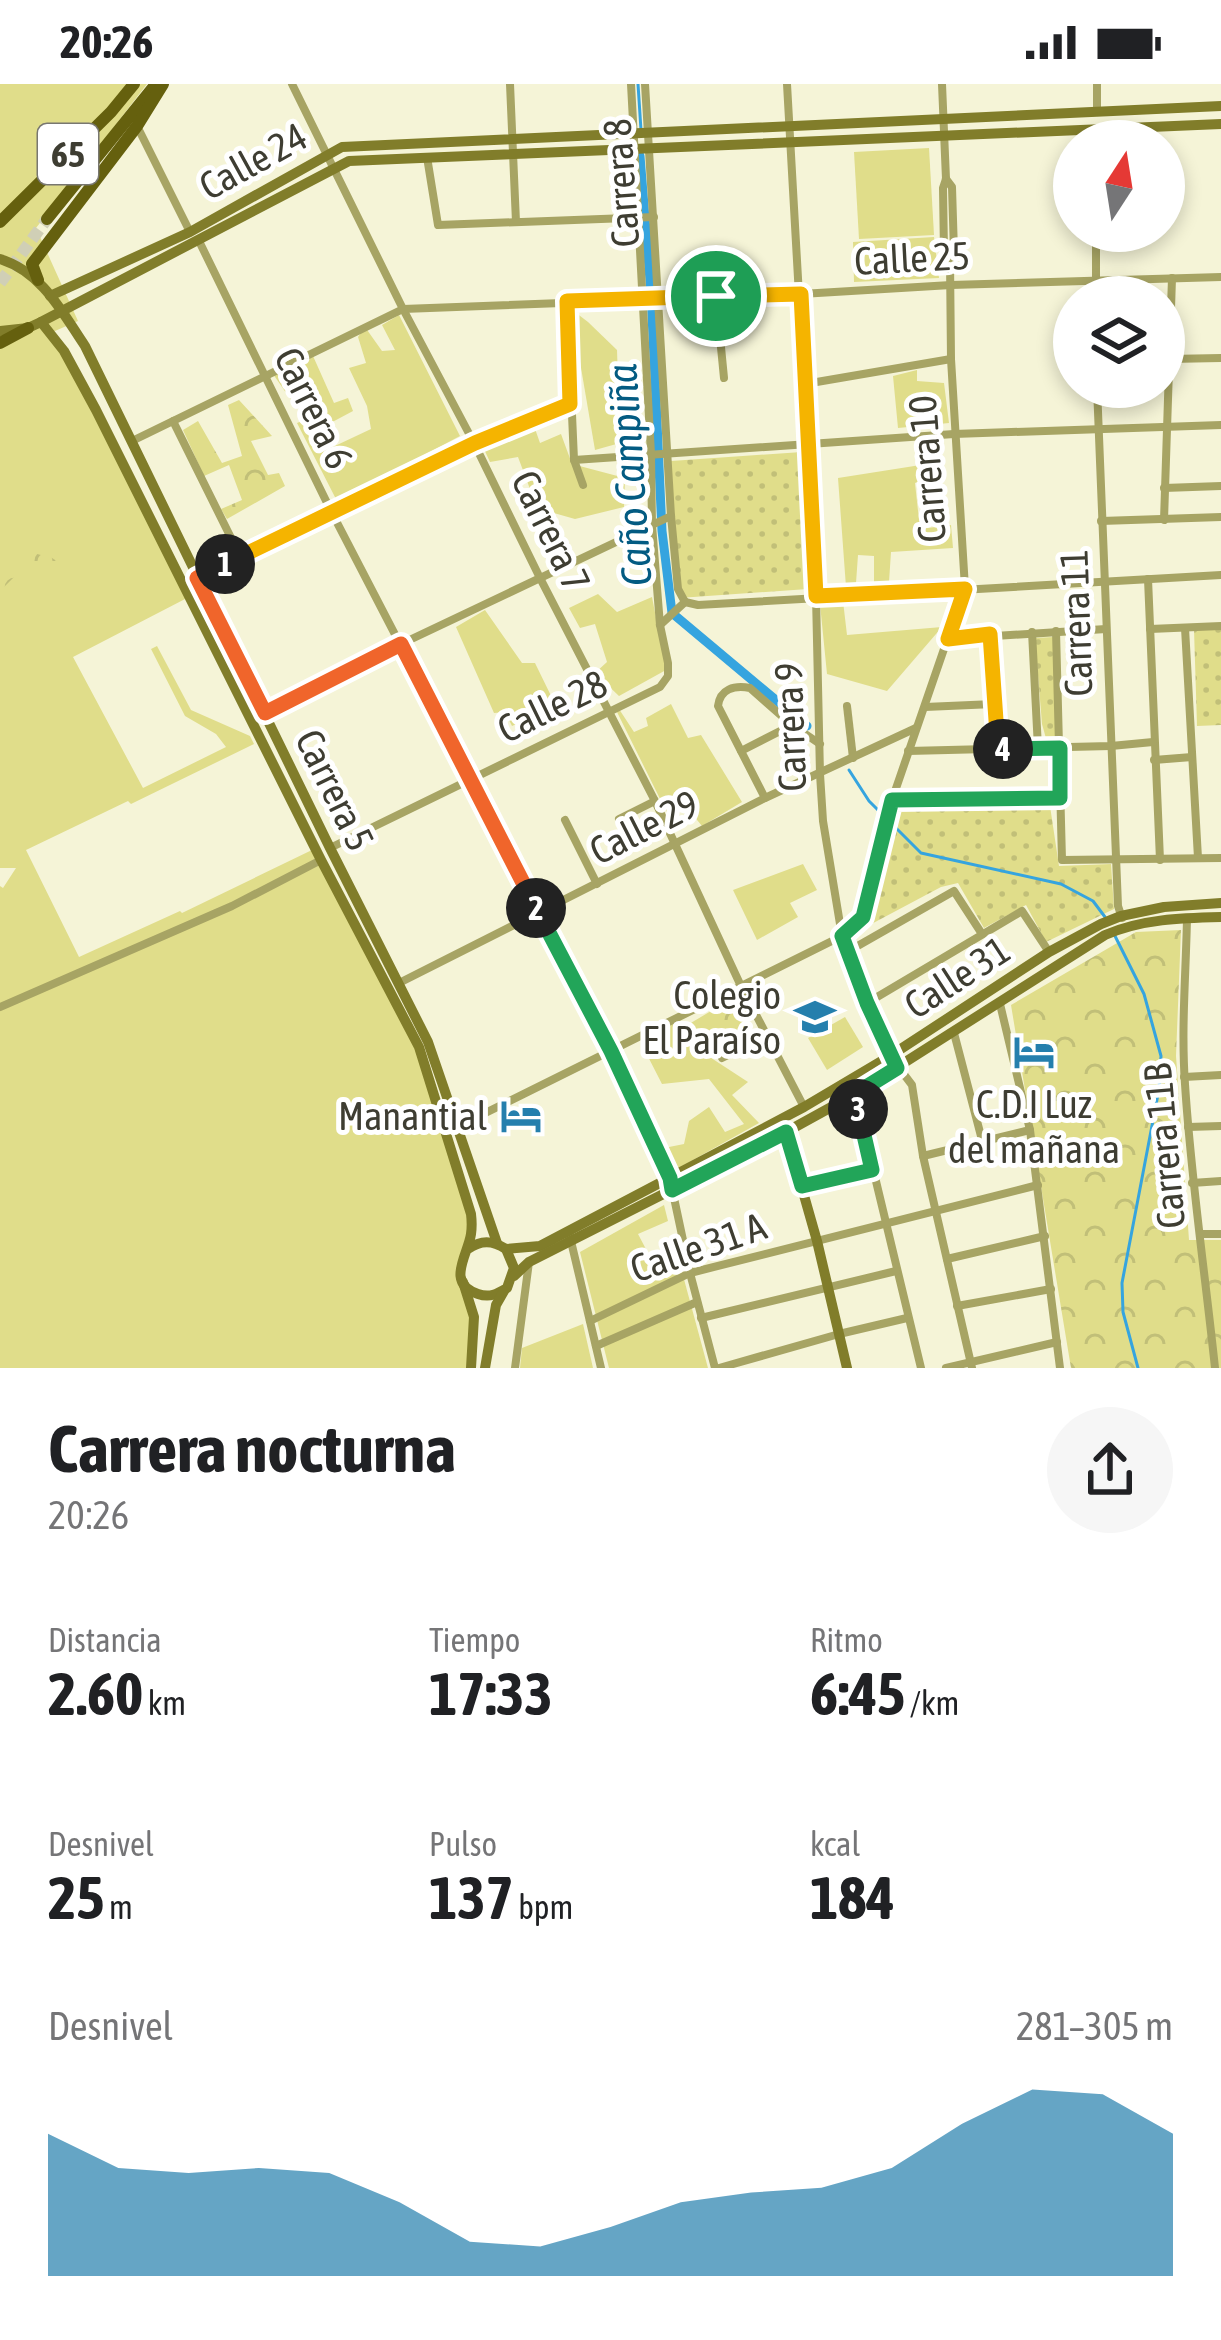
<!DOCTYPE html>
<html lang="es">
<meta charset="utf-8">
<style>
:root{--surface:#fff;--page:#f6f6f6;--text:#202124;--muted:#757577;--accent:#257fad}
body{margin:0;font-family:"Asap Condensed",sans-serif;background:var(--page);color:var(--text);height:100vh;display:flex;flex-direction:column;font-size:45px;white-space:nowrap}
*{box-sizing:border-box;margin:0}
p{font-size:39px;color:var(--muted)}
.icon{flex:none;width:66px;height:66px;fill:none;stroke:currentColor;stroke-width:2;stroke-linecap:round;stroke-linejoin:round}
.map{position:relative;height:1284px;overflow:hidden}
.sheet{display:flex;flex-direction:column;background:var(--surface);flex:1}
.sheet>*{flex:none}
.needle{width:78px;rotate:12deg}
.fabs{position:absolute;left:1053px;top:36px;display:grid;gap:24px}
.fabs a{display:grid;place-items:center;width:132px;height:132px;border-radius:50%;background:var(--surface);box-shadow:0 6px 18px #0003;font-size:60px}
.pin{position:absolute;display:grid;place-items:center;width:102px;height:102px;color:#fff;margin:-51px;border:6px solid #fff;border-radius:50%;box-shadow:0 3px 12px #0007}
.km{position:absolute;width:60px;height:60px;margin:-30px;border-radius:50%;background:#222;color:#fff;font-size:33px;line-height:60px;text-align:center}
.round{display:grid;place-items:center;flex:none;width:126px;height:126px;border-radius:63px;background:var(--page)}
.summary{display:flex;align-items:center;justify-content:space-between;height:204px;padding:0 48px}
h1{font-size:66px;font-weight:700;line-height:90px}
.stats{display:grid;grid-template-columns:repeat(3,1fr);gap:18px;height:204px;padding:12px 48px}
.stats div{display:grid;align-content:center}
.stats b{font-size:60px;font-weight:700}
.stats small{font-size:33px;font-weight:400}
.stats p{font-size:33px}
.chart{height:336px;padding:24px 48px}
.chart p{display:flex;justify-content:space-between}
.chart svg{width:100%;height:216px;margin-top:12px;fill:var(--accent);opacity:.7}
.status{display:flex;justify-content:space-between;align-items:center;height:84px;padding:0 60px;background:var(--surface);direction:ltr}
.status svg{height:33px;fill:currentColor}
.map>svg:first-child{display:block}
</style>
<div class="status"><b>20:26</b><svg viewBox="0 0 49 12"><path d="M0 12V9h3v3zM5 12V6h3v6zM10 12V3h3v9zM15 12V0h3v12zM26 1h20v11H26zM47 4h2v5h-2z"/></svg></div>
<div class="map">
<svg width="1221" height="1284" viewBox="0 0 1221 1284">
<defs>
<pattern id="forest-crowns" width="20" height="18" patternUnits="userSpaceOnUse" patternTransform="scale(3)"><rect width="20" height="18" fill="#e0dd8a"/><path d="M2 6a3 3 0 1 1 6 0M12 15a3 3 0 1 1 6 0" fill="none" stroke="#c1bf78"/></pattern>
<pattern id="park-dots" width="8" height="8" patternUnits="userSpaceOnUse" patternTransform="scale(3)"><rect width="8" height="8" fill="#e0dd8a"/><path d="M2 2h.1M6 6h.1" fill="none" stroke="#c1bf78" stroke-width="1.8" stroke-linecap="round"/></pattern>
</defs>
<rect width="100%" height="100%" fill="#f5f4d7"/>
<!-- grass -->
<g fill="#e0dd8a">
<polygon points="0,0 147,0 36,144 78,237 48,250 62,269 187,514 73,573 143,704 226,663 216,650 185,632 151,565 157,562 191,626 250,652 254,660 131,720 128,717 26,766 79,873 180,827 182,829 312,766 417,965 468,1130 469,1145 460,1172 470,1233 467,1284 0,1284 0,802 3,804 16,784 0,784"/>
<polygon points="929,64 934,151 859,155 854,68"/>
<polygon points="934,153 939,194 854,198 853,158"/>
<polygon points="571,225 588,238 617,266 620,359 595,366"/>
<polygon points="399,231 460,352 337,417 297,339 322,329 314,307 291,316 273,290 313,272 334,319 348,314 353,327 308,351 320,369 371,345 367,322 349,284 366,279 358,253 365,243 382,267 395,266 382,241"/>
<polygon points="917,286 917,297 944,299 949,339 898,344 893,292"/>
<polygon points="533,339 540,359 561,350 572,380 625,394 624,423 575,435 529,422 530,405 518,373 490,378 483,363"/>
<polygon points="927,380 928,394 915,399 920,445 951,441 953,464 891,468 889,498 874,498 874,472 858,471 856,499 846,503 838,394"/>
<polygon points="598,510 617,528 652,513 666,586 619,612 595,589 607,578 595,540 580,544 569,524"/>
<polygon points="843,517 847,551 942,543 887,607 827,590 820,520"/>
<polygon points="485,526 522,579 535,579 556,622 512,642 505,628 494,629 456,543"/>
<polygon points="671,620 688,654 701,651 742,718 702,742 684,720 668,731 616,626 619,625 634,648 648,642 646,634"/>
<polygon points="803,780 817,806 790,819 798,833 757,856 733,806"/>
<polygon points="845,933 863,963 827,986 808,954"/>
<polygon points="672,939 699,966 748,998 732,1011 759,1039 675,1086 664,1064 684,1060 689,1037 709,1023 725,1048 744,1040 709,995 662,1000 641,959"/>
<polygon points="664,1121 668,1137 638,1150 648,1169 675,1162 708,1284 609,1284 580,1168"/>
<polygon points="583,1240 593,1284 520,1284 522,1264"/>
</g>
<!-- forest -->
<g fill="url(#forest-crowns)">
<polygon points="239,316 272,352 251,357 268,391 279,389 285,402 227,435 221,425 242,416 229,381 204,392 183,346 198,337 222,379 242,372 228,321"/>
<polygon points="0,460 52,474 66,483 39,493 18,489 3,504 0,504"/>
<polygon points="1181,846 1176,972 1189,1156 1221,1156 1221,1284 1071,1284 1011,921 1136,848"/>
<polygon points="733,914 757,952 718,973 684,943"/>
</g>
<!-- park -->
<g fill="url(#park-dots)">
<polygon points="802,368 808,505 679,514 671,377"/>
<polygon points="1221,543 1221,641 1197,642 1194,545"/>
<polygon points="1053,553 1057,658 1047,658 1042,640 1035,554"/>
<polygon points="1050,722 1059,782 1111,780 1114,825 1046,858 1026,821 984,844 958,799 941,803 862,845 894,724"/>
</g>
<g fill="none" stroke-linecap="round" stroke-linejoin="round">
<!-- stream -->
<g stroke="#35a4df" stroke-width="3">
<polyline points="638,0 641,46"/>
<polyline points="849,686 869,717 884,732"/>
<polyline points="891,739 921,769 1061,800 1093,817 1105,833"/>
<polyline points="1115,852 1144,910 1161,972 1159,1005 1122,1199 1123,1228 1138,1284"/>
</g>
<!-- canal -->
<polyline stroke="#35a4df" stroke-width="9" points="640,72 651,209 662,447 672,529 807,642"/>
<!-- primary-tunnel -->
<polyline stroke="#d0cfb6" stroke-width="12" stroke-dasharray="12 6" stroke-linecap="butt" points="0,199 47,135"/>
<!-- street -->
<g stroke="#a7a464" stroke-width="8">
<polyline points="292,0 403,225 474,359 540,494 655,717 740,900 804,1023"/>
<polyline points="510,0 516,138"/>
<polyline points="645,0 671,432 678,505 685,518"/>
<polyline points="787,0 816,512 820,690 823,737 842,852 847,868 890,972 912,1001 923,1072 972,1284"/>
<polyline points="942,0 946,95 943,104 944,169 950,176"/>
<polyline points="1097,0 1097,28"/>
<polyline points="137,42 190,148"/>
<polyline points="427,73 438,141 654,133"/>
<polyline points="1096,147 1096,213"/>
<polyline points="199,157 331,427 611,967 670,1095 690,1189 715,1284"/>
<polyline points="716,212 724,294"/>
<polyline points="567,217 574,376 583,401"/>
<polyline points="1169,275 1221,274"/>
<polyline points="805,300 951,275"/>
<polyline points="1097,303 1118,822 1122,834"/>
<polyline points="173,337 240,472"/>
<polyline points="132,357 403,225 801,210 951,201 1221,193"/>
<polyline points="574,376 954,350 1221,341"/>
<polyline points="1164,404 1221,402"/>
<polyline points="1164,436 1172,194"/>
<polyline points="1101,437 1221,433"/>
<polyline points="198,493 474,359 570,320"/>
<polyline points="1148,495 1160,776"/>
<polyline points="685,518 698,521 1221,491"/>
<polyline points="660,541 685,518"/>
<polyline points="1185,544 1198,774"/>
<polyline points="1150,545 1221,542"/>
<polyline points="1056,547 1062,776 1221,774"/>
<polyline points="1032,548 1038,664"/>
<polyline points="990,551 998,665"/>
<polyline points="948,555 1106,545"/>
<polyline points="847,622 853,674"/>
<polyline points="925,623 994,620"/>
<polyline points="265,629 401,560 671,432"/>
<polyline points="741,667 792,641"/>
<polyline points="908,667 1111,662 1153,658"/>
<polyline points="1154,676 1192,673"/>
<path d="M765,714L718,622C720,605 734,601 750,604L792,641L820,660"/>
<polyline points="892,716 1060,714"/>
<polyline points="619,735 655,717"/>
<polyline points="565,736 597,800"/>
<polyline points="330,764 660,603 668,592 668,579 660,541 652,441 651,370 631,0"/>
<path d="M1187,834C1186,888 1181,945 1185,1000C1191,1095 1205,1189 1215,1284"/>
<polyline points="847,868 954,807 982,850"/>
<polyline points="399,899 765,714 916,644"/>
<polyline points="867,919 1022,827 1049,868"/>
<polyline points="1000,920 1030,1046 1060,1284"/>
<polyline points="0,923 232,822 321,776"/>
<polyline points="954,949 982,1056"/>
<polyline points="722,974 767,952"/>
<polyline points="1184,993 1221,991"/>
<polyline points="855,1010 921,1284"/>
<polyline points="459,1042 842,852 863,833 892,716 965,504 951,275 950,177 954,168 952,103 946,95"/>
<polyline points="1188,1043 1221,1042"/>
<polyline points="923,1072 1030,1046"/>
<polyline points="1192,1099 1221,1097"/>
<polyline points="803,1102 871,1086"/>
<polyline points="1201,1150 1221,1150"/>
<polyline points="570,1153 601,1284"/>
<polyline points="947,1175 1045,1152"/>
<polyline points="957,1222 1051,1205"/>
<polyline points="701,1234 896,1187"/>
<polyline points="590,1237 690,1189 1038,1101"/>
<polyline points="596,1262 697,1218"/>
<polyline points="515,1284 529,1178"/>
<polyline points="719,1284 839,1250 907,1234"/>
<polyline points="946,1284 1057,1258"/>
</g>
<!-- secondary -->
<g stroke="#817d2a" stroke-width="10">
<path d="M0,175C42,188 62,228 85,262L330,764L428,958L497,1159"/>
<polyline points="50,212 190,148 342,63 1221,22"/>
<path d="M41,238L64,267L96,326L321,776L419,963L471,1130C472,1138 472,1143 471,1150C468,1171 445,1199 478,1210C490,1214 497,1210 507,1204L514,1184L506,1165C492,1156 481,1156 468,1165"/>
<polyline points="0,247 28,244 41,238 349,77 1221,40"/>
<polyline points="786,1048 817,1157 847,1284"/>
<polyline points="506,1165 540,1162 804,1023 890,972 1049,868 1101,840 1121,832 1164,823 1221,819"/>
<path d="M514,1192L529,1178L786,1048L855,1010L1105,851C1142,835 1181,834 1221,833"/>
<polyline points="463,1198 474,1233 471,1284"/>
<polyline points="485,1284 496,1221 504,1207"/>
</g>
<!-- primary -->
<g stroke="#65600e" stroke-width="12">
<polyline points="47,135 156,0"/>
<polyline points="0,138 111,28 134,0"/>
<polyline points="38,196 32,180 137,42 163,0"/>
<polyline points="0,259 28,244"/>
</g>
</g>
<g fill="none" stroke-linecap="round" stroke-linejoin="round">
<!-- split-1 casing -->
<g stroke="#fff" stroke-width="24">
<polyline id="split-1" points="225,480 475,359 570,320 567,217 716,212"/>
</g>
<!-- split-2 casing -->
<g stroke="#fff" stroke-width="24">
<polyline id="split-2" points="225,480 197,494 265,629 401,560 536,824"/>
</g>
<!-- split-3 casing -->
<g stroke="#fff" stroke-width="24">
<polyline id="split-3" points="536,824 611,967 670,1094 672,1106 786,1048 802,1102 872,1086 858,1025"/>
</g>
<!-- split-4 casing -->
<g stroke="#fff" stroke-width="24">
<polyline id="split-4" points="858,1025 855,1010 897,984 867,919 842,852 863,833 892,716 1060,714 1060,664 1003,665"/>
</g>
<!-- split-5 casing -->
<g stroke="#fff" stroke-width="24">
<polyline id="split-5" points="716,212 801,210 816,512 965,505 948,555 990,550 998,665 1003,665"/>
</g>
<!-- split-1 -->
<use href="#split-1" stroke="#f5b400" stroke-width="15"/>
<!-- split-2 -->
<use href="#split-2" stroke="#f0652b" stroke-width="15"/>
<!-- split-3 -->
<use href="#split-3" stroke="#22a559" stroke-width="15"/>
<!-- split-4 -->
<use href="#split-4" stroke="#22a559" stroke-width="15"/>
<!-- split-5 -->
<use href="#split-5" stroke="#f5b400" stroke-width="15"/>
</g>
<!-- icons -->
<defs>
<g id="school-bare" transform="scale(3.24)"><path d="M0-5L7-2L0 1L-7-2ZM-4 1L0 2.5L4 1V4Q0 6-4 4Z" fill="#257fad" stroke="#fff" stroke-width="2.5" paint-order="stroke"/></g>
<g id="hotel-bare" transform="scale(3.24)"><path d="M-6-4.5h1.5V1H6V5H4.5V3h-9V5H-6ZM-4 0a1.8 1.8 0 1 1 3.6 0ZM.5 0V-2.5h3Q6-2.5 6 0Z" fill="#257fad" stroke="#fff" stroke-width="2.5" paint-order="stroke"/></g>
</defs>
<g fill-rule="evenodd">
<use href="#school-bare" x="815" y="933"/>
<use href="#hotel-bare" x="1034" y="968"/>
<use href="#hotel-bare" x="521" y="1032"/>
</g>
<g text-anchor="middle" stroke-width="10" stroke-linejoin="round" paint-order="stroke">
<!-- shield labels -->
<rect fill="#fff" stroke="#787770" stroke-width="3" x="38" y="40" width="60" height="60" rx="9"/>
<g font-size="36" font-weight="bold" fill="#3e3d32">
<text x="68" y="83">65</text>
</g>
<!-- street labels -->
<g font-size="39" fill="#3e3d32" stroke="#fff">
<text transform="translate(253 77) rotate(-29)" y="14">Calle 24</text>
<text transform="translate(621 99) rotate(-94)" y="14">Carrera 8</text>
<text transform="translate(912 174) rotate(-3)" y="14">Calle 25</text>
<text transform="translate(314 324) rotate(64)" y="14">Carrera 6</text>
<text transform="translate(927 385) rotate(-94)" y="14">Carrera 10</text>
<text transform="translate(551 447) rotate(64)" y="14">Carrera 7</text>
<text transform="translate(1076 539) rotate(-92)" y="14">Carrera 11</text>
<text transform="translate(552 622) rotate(-26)" y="14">Calle 28</text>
<text transform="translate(790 643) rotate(-92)" y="14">Carrera 9</text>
<text transform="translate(335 706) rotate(64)" y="14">Carrera 5</text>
<text transform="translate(644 743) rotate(-27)" y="14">Calle 29</text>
<text transform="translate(957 893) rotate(-33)" y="14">Calle 31</text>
<text transform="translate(1164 1062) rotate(-95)" y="14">Carrera 11B</text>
<text transform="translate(698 1163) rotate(-19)" y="14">Calle 31 A</text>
</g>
<!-- poi labels -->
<g font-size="39" fill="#3e3d32" stroke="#fff" text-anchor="end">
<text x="781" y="925">Colegio<tspan x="781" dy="45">El Paraíso</tspan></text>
<text x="1034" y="1034" text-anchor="middle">C.D.I Luz<tspan x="1034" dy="45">del mañana</tspan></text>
<text x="487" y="1046">Manantial</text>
</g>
<!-- water labels -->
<g font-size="42" font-style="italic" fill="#035b82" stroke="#fff">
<text transform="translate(629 391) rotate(-94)" y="15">Caño Campiña</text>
</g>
</g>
</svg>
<div class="fabs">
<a><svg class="needle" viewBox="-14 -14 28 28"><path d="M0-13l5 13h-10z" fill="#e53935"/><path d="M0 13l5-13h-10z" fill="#757577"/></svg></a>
<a><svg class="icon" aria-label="layers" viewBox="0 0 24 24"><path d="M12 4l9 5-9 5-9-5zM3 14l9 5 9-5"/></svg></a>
</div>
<div class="pin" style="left:716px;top:212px;background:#1e9e55"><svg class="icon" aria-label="arrive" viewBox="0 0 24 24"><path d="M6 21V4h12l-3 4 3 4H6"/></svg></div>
<b class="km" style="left:225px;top:480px">1</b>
<b class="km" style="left:536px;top:824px">2</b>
<b class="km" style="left:858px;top:1025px">3</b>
<b class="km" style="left:1003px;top:665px">4</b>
</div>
<section class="sheet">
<div class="summary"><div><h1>Carrera nocturna</h1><p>20:26</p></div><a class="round"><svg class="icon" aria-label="share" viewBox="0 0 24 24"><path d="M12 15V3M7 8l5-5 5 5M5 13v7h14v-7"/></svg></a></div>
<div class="stats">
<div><p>Distancia</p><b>2.60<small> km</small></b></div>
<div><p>Tiempo</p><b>17:33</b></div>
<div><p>Ritmo</p><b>6:45<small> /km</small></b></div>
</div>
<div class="stats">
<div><p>Desnivel</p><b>25<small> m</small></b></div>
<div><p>Pulso</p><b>137<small> bpm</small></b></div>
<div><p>kcal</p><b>184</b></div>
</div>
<div class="chart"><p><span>Desnivel</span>281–305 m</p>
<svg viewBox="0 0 160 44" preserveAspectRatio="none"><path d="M0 44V15L10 22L20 23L30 22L40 23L50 29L60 37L70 38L80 34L90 29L100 27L110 26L120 22L130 13L140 6L150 7L160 15V44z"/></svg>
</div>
</section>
